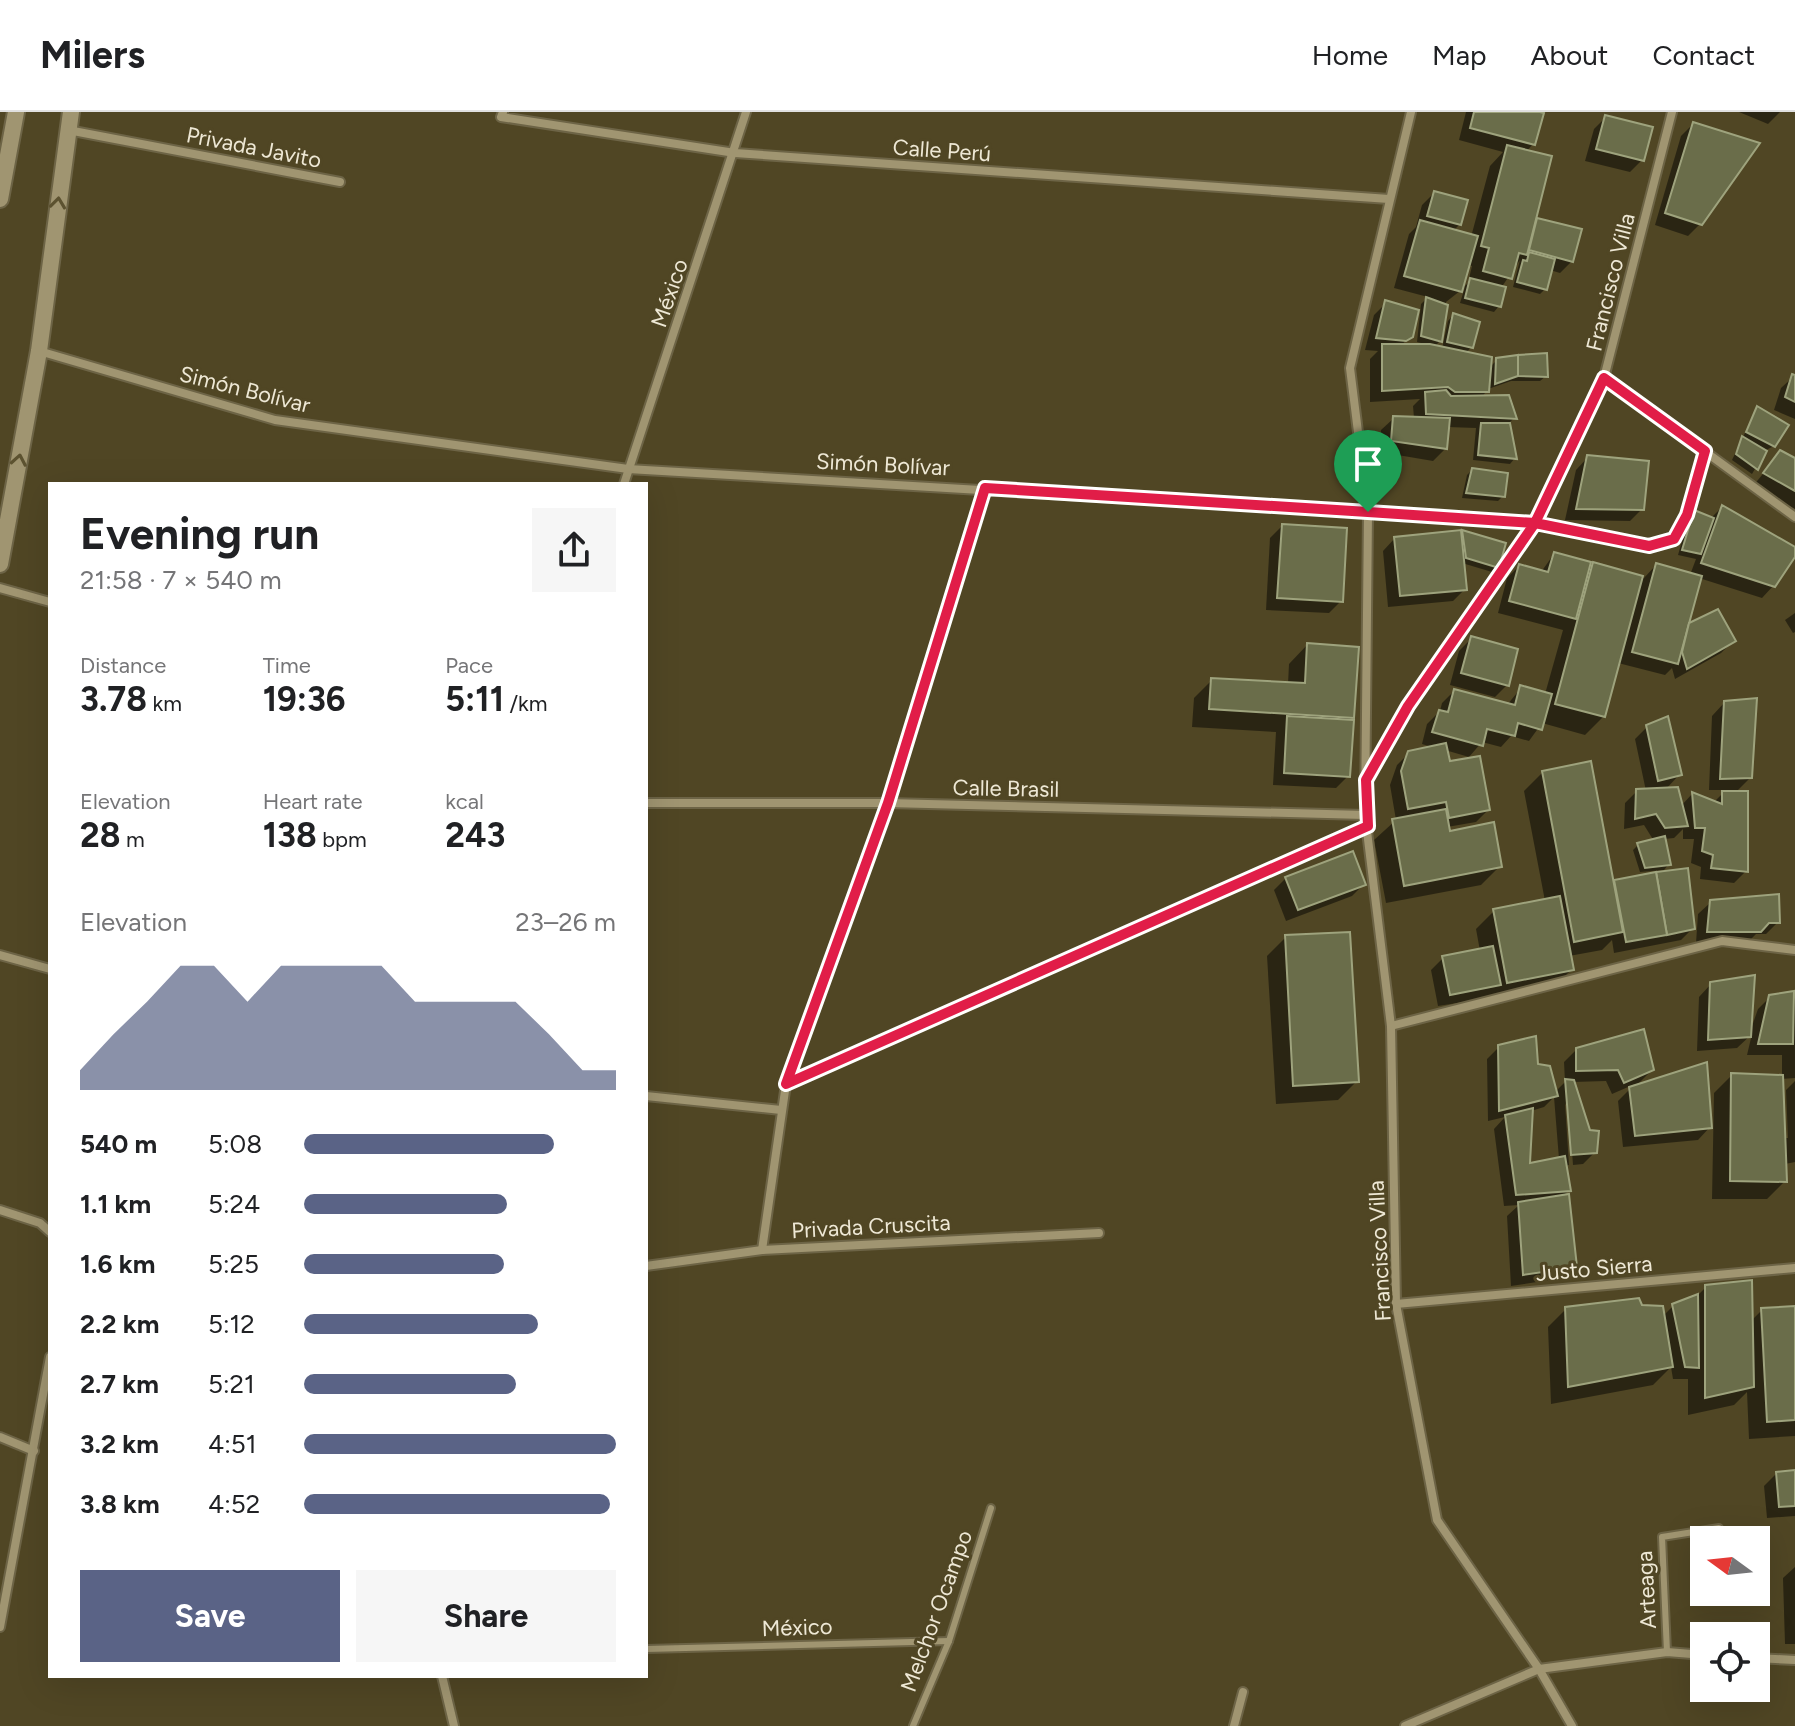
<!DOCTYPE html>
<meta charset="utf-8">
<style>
:root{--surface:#fff;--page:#f6f6f6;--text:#202124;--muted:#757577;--line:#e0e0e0;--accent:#5a6386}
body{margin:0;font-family:Figtree,sans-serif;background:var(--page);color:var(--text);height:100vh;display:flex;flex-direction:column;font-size:30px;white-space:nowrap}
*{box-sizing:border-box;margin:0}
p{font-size:26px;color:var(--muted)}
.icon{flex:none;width:44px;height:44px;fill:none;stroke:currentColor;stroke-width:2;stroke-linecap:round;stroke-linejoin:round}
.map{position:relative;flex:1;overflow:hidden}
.panel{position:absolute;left:48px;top:370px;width:600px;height:1196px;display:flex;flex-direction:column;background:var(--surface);border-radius:0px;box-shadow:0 8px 32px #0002}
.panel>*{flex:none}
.needle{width:52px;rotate:285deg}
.tools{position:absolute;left:1690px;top:1414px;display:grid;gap:16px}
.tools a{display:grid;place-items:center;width:80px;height:80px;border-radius:0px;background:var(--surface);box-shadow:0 8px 32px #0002;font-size:40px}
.pin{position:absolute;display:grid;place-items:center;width:68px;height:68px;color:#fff;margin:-82px -34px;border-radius:50% 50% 50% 0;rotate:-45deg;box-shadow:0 0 8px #0007}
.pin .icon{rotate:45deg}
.round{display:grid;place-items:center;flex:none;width:84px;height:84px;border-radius:0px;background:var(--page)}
.head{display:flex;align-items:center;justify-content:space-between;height:136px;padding:0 32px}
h1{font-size:44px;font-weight:700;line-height:60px}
.figures{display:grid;grid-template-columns:repeat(3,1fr);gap:12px;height:136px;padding:8px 32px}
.figures div{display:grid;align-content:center}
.figures b{font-size:34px;font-weight:700}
.figures small{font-size:22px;font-weight:400}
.figures p{font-size:22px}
.chart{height:224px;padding:16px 32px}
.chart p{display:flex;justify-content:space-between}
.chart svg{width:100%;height:144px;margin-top:8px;fill:var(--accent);opacity:.7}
.primary-button{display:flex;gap:16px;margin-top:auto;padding:16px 32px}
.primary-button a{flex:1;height:92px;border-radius:0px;background:var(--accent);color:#fff;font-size:32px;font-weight:700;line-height:92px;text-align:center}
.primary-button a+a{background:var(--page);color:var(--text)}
ul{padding:0 32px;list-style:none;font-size:26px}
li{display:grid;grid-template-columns:128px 96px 1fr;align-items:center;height:60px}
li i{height:20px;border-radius:10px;background:var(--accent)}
header{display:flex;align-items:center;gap:48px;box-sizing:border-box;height:112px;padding:0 40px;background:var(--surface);border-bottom:2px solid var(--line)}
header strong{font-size:38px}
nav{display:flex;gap:44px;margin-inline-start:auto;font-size:28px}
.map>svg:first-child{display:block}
</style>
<header>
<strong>Milers</strong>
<nav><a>Home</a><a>Map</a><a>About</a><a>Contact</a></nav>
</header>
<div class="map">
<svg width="1795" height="1614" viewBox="0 0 1795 1614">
<rect width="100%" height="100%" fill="#504624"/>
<!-- shadow -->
<g fill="#0007" fill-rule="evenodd">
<path d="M1466,0H1532L1533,32L1526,40L1533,113L1538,108L1572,149L1560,161L1550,158L1545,177L1540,182L1513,175L1520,148L1501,176L1499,194L1494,200L1460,191L1465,175L1446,190L1440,229L1434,235L1442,237L1448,209L1453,203L1472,235L1465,241L1489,256L1497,248L1546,264L1540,269H1511L1488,277L1482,285L1514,306L1508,312L1515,346L1510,352L1473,348L1476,316L1447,315L1445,337L1433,349L1380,340L1381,318L1394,306H1414L1413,294L1420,287L1370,290V247L1378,239L1365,238L1374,203L1386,191L1411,224L1400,234L1429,233L1417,230L1421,192L1428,185L1394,176L1409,122L1416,115L1422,93L1434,81L1460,112L1453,119L1471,125L1490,54L1503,40L1459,28ZM1468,153L1472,154L1468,171L1461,178Z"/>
<polygon points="1739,0 1780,0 1768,12"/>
<polygon points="1606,5 1642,48 1630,60 1585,49 1594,17"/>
<polygon points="1693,12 1701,111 1688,124 1655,113 1681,24"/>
<polygon points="1793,265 1795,265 1795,307 1774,298 1781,276"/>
<polygon points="1757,296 1774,334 1766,338 1752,362 1732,348"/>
<polygon points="1780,341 1795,349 1795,397 1753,374"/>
<polygon points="1588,345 1642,397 1630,409 1565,408 1576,358"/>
<polygon points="1472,358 1503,384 1498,389 1462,386 1467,363"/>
<polygon points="1722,395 1795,437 1774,473 1762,486 1699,466 1686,515 1733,529 1721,541 1675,567 1672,556 1665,563 1618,551 1604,604 1585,623 1542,611 1529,629 1511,624 1501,635 1482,630 1469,645 1445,638 1448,652 1488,698 1476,710 1447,715 1448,721 1500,754 1481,773 1386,791 1374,728 1396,708 1390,673 1397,653 1409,641 1435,636 1422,632 1427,612 1440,599 1442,591 1454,579 1507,593 1521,576 1545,582 1563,518 1498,501 1507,466 1519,454 1541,460 1554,442 1587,459 1594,453 1644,466 1656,453 1690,463 1696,447 1678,443 1689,405 1695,400 1710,407"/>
<polygon points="1282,414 1341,489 1329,501 1266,498 1270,426"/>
<polygon points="1462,420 1503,433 1497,455 1492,460 1462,451 1465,477 1453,489 1388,495 1383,439 1395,426"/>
<polygon points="1795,501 1795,520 1793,521 1785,508"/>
<polygon points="1471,527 1507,573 1495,585 1450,573 1459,539"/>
<polygon points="1307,533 1352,605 1348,610 1348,664 1336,676 1273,673 1276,620 1192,615 1194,586 1212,568 1288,572 1289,552"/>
<polygon points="1724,591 1751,665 1735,681 1746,759 1734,771 1700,767 1701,755 1691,751 1694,727 1683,727 1683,717 1674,726 1664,727 1669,752 1664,758 1640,760 1633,738 1638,733 1654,729 1644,713 1624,717 1625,691 1637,679 1646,679 1635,627 1647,615 1680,662 1665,678 1681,694 1692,682 1713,691 1726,678 1709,678 1712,604"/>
<polygon points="1543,660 1612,773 1615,770 1693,816 1681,828 1614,841 1612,828 1602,838 1569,844 1571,858 1553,876 1438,894 1431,858 1443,846 1480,839 1476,817 1494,799 1545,789 1524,679"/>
<polygon points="1286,766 1364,772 1352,784 1286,809 1274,778"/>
<polygon points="1711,790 1778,810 1766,822 1756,822 1747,831 1696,831 1698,802"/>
<polygon points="1286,825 1357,969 1338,988 1276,992 1267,844"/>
<polygon points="1711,872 1750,920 1758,897 1770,885 1792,889 1795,886 1795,966 1781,967 1784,1026 1788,1026 1786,978 1795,969 1795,1050 1785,1052 1785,1069 1767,1087 1712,1087 1714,981 1732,963 1782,965 1782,943 1747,943 1752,922 1737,936 1697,939 1699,885"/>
<path d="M1499,935L1536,954L1555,980L1565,970L1564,950L1577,937L1652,958L1635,975L1711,1014L1698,1028L1623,1035L1618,989L1635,972L1612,982L1606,969L1573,970L1595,1040L1583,1052L1573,1053L1569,1000L1565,991L1569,1053L1564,1054L1569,1078L1562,1085L1575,1154L1563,1166L1511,1174L1507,1104L1519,1093L1504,1094L1494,1017L1505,1005L1488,1009L1487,947ZM1554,985L1559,1047L1528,1053L1531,999L1544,995Z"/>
<polygon points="1706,1175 1751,1209 1762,1198 1795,1196 1795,1324 1749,1327 1747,1280 1734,1293 1688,1303 1688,1267 1673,1267 1671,1255 1653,1273 1551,1292 1548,1215 1566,1197 1641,1194 1663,1204 1673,1194 1697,1184"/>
<polygon points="1795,1360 1795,1404 1767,1406 1764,1374 1776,1362"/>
<polygon points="1795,1455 1795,1532 1785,1532 1783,1466"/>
</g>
<!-- building -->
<g fill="#6a6d4a" stroke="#9ea37d" stroke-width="2">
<polygon points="1474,0 1540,0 1544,1 1535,33 1470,16"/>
<polygon points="1605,3 1653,15 1644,49 1596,37"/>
<polygon points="1693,10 1760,31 1702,113 1665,101"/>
<polygon points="1507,33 1552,44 1527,143 1519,141 1512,167 1483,159 1489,136 1481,134"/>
<polygon points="1434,79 1468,88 1461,113 1427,104"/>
<polygon points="1537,106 1582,117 1573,150 1529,138"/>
<polygon points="1420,108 1478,124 1462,180 1404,164"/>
<polygon points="1529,140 1555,147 1547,178 1517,170 1523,148 1527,149"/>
<polygon points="1470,166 1506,175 1501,195 1465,186"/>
<polygon points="1426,185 1448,193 1442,230 1421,224"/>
<polygon points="1385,188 1419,198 1413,225 1406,229 1376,226"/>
<polygon points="1453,201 1480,210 1473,236 1447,230"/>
<polygon points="1382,232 1430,232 1492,245 1489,280 1455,280 1448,275 1382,279"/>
<polygon points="1547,241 1548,265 1518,264 1518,243"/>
<polygon points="1518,243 1518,264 1495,272 1496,246"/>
<polygon points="1792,262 1795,263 1795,290 1785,285"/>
<polygon points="1446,278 1451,284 1509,283 1517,307 1426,302 1425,280"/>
<polygon points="1757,294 1789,313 1775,335 1746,320"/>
<polygon points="1393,304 1450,306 1447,337 1391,329"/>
<polygon points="1481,311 1510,311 1517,347 1478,343"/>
<polygon points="1742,324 1767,339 1758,358 1736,342"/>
<polygon points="1780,338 1795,346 1795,379 1763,361"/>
<polygon points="1587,343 1649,349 1644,398 1576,397"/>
<polygon points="1472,356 1508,361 1505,385 1466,381"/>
<polygon points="1722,393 1795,435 1795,445 1775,475 1701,451"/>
<polygon points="1694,398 1714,406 1701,442 1682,438"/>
<polygon points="1282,412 1347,416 1343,490 1277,486"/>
<polygon points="1461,418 1467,478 1400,484 1394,425"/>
<polygon points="1462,418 1506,431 1499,456 1466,446"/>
<polygon points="1554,440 1591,450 1576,507 1509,489 1519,452 1548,460"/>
<polygon points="1593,450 1643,464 1605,605 1555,592"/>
<polygon points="1656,451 1702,464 1678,552 1632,540"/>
<polygon points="1718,497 1736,529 1687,557 1682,540 1689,511"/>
<polygon points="1471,524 1518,537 1509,574 1461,561"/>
<polygon points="1307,531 1359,535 1354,606 1209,597 1211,566 1305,571"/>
<polygon points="1520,573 1552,582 1542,618 1518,611 1515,624 1487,617 1483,634 1432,620 1439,598 1448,600 1454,577 1515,593"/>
<polygon points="1757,586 1752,666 1720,667 1724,589"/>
<polygon points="1287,604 1354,608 1350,665 1284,661"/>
<polygon points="1668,604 1682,663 1658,669 1646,613"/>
<polygon points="1446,631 1450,649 1480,644 1490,698 1449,706 1446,690 1408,697 1401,659 1408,639"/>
<polygon points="1591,649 1623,820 1574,830 1542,659"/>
<polygon points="1678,675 1688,714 1665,716 1656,702 1635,707 1636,677"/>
<polygon points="1722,679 1748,679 1748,760 1711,756 1713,743 1702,739 1705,716 1695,716 1692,680 1722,692"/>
<polygon points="1446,697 1450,719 1494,710 1502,755 1404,774 1392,707"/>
<polygon points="1665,724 1671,753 1645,756 1637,731"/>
<polygon points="1353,739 1366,773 1298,798 1285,765"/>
<polygon points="1688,756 1695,817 1667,823 1656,760"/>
<polygon points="1656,760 1667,823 1626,830 1614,768"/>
<polygon points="1779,782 1780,811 1769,811 1761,820 1707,820 1710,788"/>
<polygon points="1560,784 1574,858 1507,871 1493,797"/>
<polygon points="1350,820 1359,970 1293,974 1285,823"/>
<polygon points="1493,834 1501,873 1450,883 1442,844"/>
<polygon points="1755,863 1751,925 1708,928 1710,870"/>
<polygon points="1794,879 1793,932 1758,932 1769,883"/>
<polygon points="1644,917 1654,958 1624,971 1618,958 1576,959 1576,936"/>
<polygon points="1536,924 1538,952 1550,954 1558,984 1499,999 1498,933"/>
<polygon points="1707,950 1712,1016 1635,1024 1629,975"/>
<polygon points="1731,961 1783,963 1787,1070 1730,1069"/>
<polygon points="1565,967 1574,968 1590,1018 1599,1019 1597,1041 1571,1043"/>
<polygon points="1533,996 1530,1051 1565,1044 1571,1079 1516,1083 1505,1003"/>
<polygon points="1569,1082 1577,1155 1523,1163 1518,1090"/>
<polygon points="1752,1168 1754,1275 1705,1286 1705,1173"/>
<polygon points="1698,1182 1699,1256 1685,1255 1672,1192"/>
<polygon points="1639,1186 1642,1193 1663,1194 1673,1255 1568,1275 1565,1195"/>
<polygon points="1795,1194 1795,1308 1767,1310 1761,1196"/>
<polygon points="1795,1358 1795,1394 1779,1395 1776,1360"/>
</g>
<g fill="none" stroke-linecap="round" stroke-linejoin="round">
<!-- lane casing -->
<g stroke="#6d6446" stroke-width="10">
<g id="lane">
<polyline points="646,1537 949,1529"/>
<polyline points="1667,1540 1662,1425 1719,1416"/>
<polyline points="913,1614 949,1529 991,1396"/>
</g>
</g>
<!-- street casing -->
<g stroke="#6d6446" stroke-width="12">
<g id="street">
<polyline points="503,0 501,5 735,41 1389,87"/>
<polyline points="1411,0 1350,256 1368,400 1365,703 1391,914 1396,1192 1437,1408 1539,1557 1572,1614"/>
<polyline points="68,18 340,70"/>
<polyline points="39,239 275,308 628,357 1535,411 1649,434 1674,427 1687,403 1705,339"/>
<polyline points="1604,266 1795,405"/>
<polyline points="624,372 746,0"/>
<polyline points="0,476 50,490"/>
<polyline points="1366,668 1408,594 1535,411 1604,266 1672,0"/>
<polyline points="646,691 888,691 1365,703"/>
<polyline points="0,843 50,857"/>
<polyline points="1391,914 1722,829 1795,838"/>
<polyline points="786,972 1368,714"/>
<polyline points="646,984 781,998"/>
<polyline points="0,1098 40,1111 50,1120"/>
<polyline points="762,1138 786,972 888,691 985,376"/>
<polyline points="646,1154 762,1138 1099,1121"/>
<polyline points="1396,1192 1795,1156"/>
<polyline points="0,1325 34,1339"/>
<polyline points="0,1515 50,1245"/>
<polyline points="1756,1546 1795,1548"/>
<polyline points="442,1564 454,1614"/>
<polyline points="1234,1614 1243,1580"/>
<polyline points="1405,1614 1539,1557 1667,1540 1704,1543"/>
</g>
</g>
<!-- secondary casing -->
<g stroke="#6d6446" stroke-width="20">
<g id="secondary">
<polyline points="0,87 16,0"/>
<polyline points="0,452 39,239 71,0"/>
</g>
</g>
<!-- lane -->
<use href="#lane" stroke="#a09571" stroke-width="6"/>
<!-- street -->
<use href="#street" stroke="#a09571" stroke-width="8"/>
<!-- secondary -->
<use href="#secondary" stroke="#a09571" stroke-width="16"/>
</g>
<!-- one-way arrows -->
<defs><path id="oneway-chevron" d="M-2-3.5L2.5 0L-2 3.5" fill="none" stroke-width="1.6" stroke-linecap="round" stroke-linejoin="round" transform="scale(2)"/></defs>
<g stroke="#5c5230">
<use href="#oneway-chevron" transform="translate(58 91) rotate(-83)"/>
<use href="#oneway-chevron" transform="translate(19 348) rotate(-80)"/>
</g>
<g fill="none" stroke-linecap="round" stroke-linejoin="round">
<!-- route casing -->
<g stroke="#fff" stroke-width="16">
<polyline id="route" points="1368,400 985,376 888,691 786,972 1368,714 1366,668 1408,594 1535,411 1649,434 1674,427 1687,403 1705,339 1604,266 1535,411 1368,400"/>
</g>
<!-- route -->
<use href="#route" stroke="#e11d48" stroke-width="10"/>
</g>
<g text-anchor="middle" stroke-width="6" stroke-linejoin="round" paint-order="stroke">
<!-- street labels -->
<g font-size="22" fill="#eee8d5" stroke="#504624">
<text transform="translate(254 35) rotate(11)" y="8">Privada Javito</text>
<text transform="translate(942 38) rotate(4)" y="8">Calle Perú</text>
<text transform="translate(1610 170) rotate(-76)" y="8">Francisco Villa</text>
<text transform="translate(669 181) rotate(-71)" y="8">México</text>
<text transform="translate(245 277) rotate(14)" y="8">Simón Bolívar</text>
<text transform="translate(883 352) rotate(3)" y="8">Simón Bolívar</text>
<text transform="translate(1006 676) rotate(1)" y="8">Calle Brasil</text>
<text transform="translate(871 1114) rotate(-3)" y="8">Privada Cruscita</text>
<text transform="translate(1379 1139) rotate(-93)" y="8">Francisco Villa</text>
<text transform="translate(1594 1156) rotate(-5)" y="8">Justo Sierra</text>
<text transform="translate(1646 1478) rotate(-93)" y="8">Arteaga</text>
<text transform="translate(936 1499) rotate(-70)" y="8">Melchor Ocampo</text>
<text transform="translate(797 1515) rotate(-2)" y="8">México</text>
</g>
</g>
</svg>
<div class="tools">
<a><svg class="needle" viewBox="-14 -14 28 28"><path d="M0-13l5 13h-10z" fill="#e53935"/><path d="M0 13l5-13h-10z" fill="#757577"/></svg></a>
<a><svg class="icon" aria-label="locate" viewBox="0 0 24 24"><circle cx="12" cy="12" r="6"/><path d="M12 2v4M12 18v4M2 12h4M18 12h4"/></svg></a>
</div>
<div class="pin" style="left:1368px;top:400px;background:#1e9e55"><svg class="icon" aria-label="arrive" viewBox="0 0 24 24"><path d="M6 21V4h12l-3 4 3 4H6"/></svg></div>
<section class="panel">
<div class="head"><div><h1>Evening run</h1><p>21:58 · 7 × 540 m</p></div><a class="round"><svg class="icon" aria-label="share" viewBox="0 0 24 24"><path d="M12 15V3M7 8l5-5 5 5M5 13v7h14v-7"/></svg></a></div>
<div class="figures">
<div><p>Distance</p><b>3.78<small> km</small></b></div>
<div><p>Time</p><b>19:36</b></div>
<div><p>Pace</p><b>5:11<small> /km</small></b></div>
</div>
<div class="figures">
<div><p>Elevation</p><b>28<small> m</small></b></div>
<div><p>Heart rate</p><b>138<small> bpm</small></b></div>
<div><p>kcal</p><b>243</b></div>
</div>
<div class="chart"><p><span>Elevation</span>23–26 m</p>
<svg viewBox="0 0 160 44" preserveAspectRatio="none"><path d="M0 44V38L10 27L20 17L30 6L40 6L50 17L60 6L70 6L80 6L90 6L100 17L110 17L120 17L130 17L140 27L150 38L160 38V44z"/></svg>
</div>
<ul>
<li><b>540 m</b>5:08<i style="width:80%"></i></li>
<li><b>1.1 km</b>5:24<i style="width:65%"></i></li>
<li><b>1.6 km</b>5:25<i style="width:64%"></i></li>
<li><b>2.2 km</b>5:12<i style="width:75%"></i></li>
<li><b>2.7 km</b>5:21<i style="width:68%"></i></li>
<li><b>3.2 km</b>4:51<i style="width:100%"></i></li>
<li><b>3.8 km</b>4:52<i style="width:98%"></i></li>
</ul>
<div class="primary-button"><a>Save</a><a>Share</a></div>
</section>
</div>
